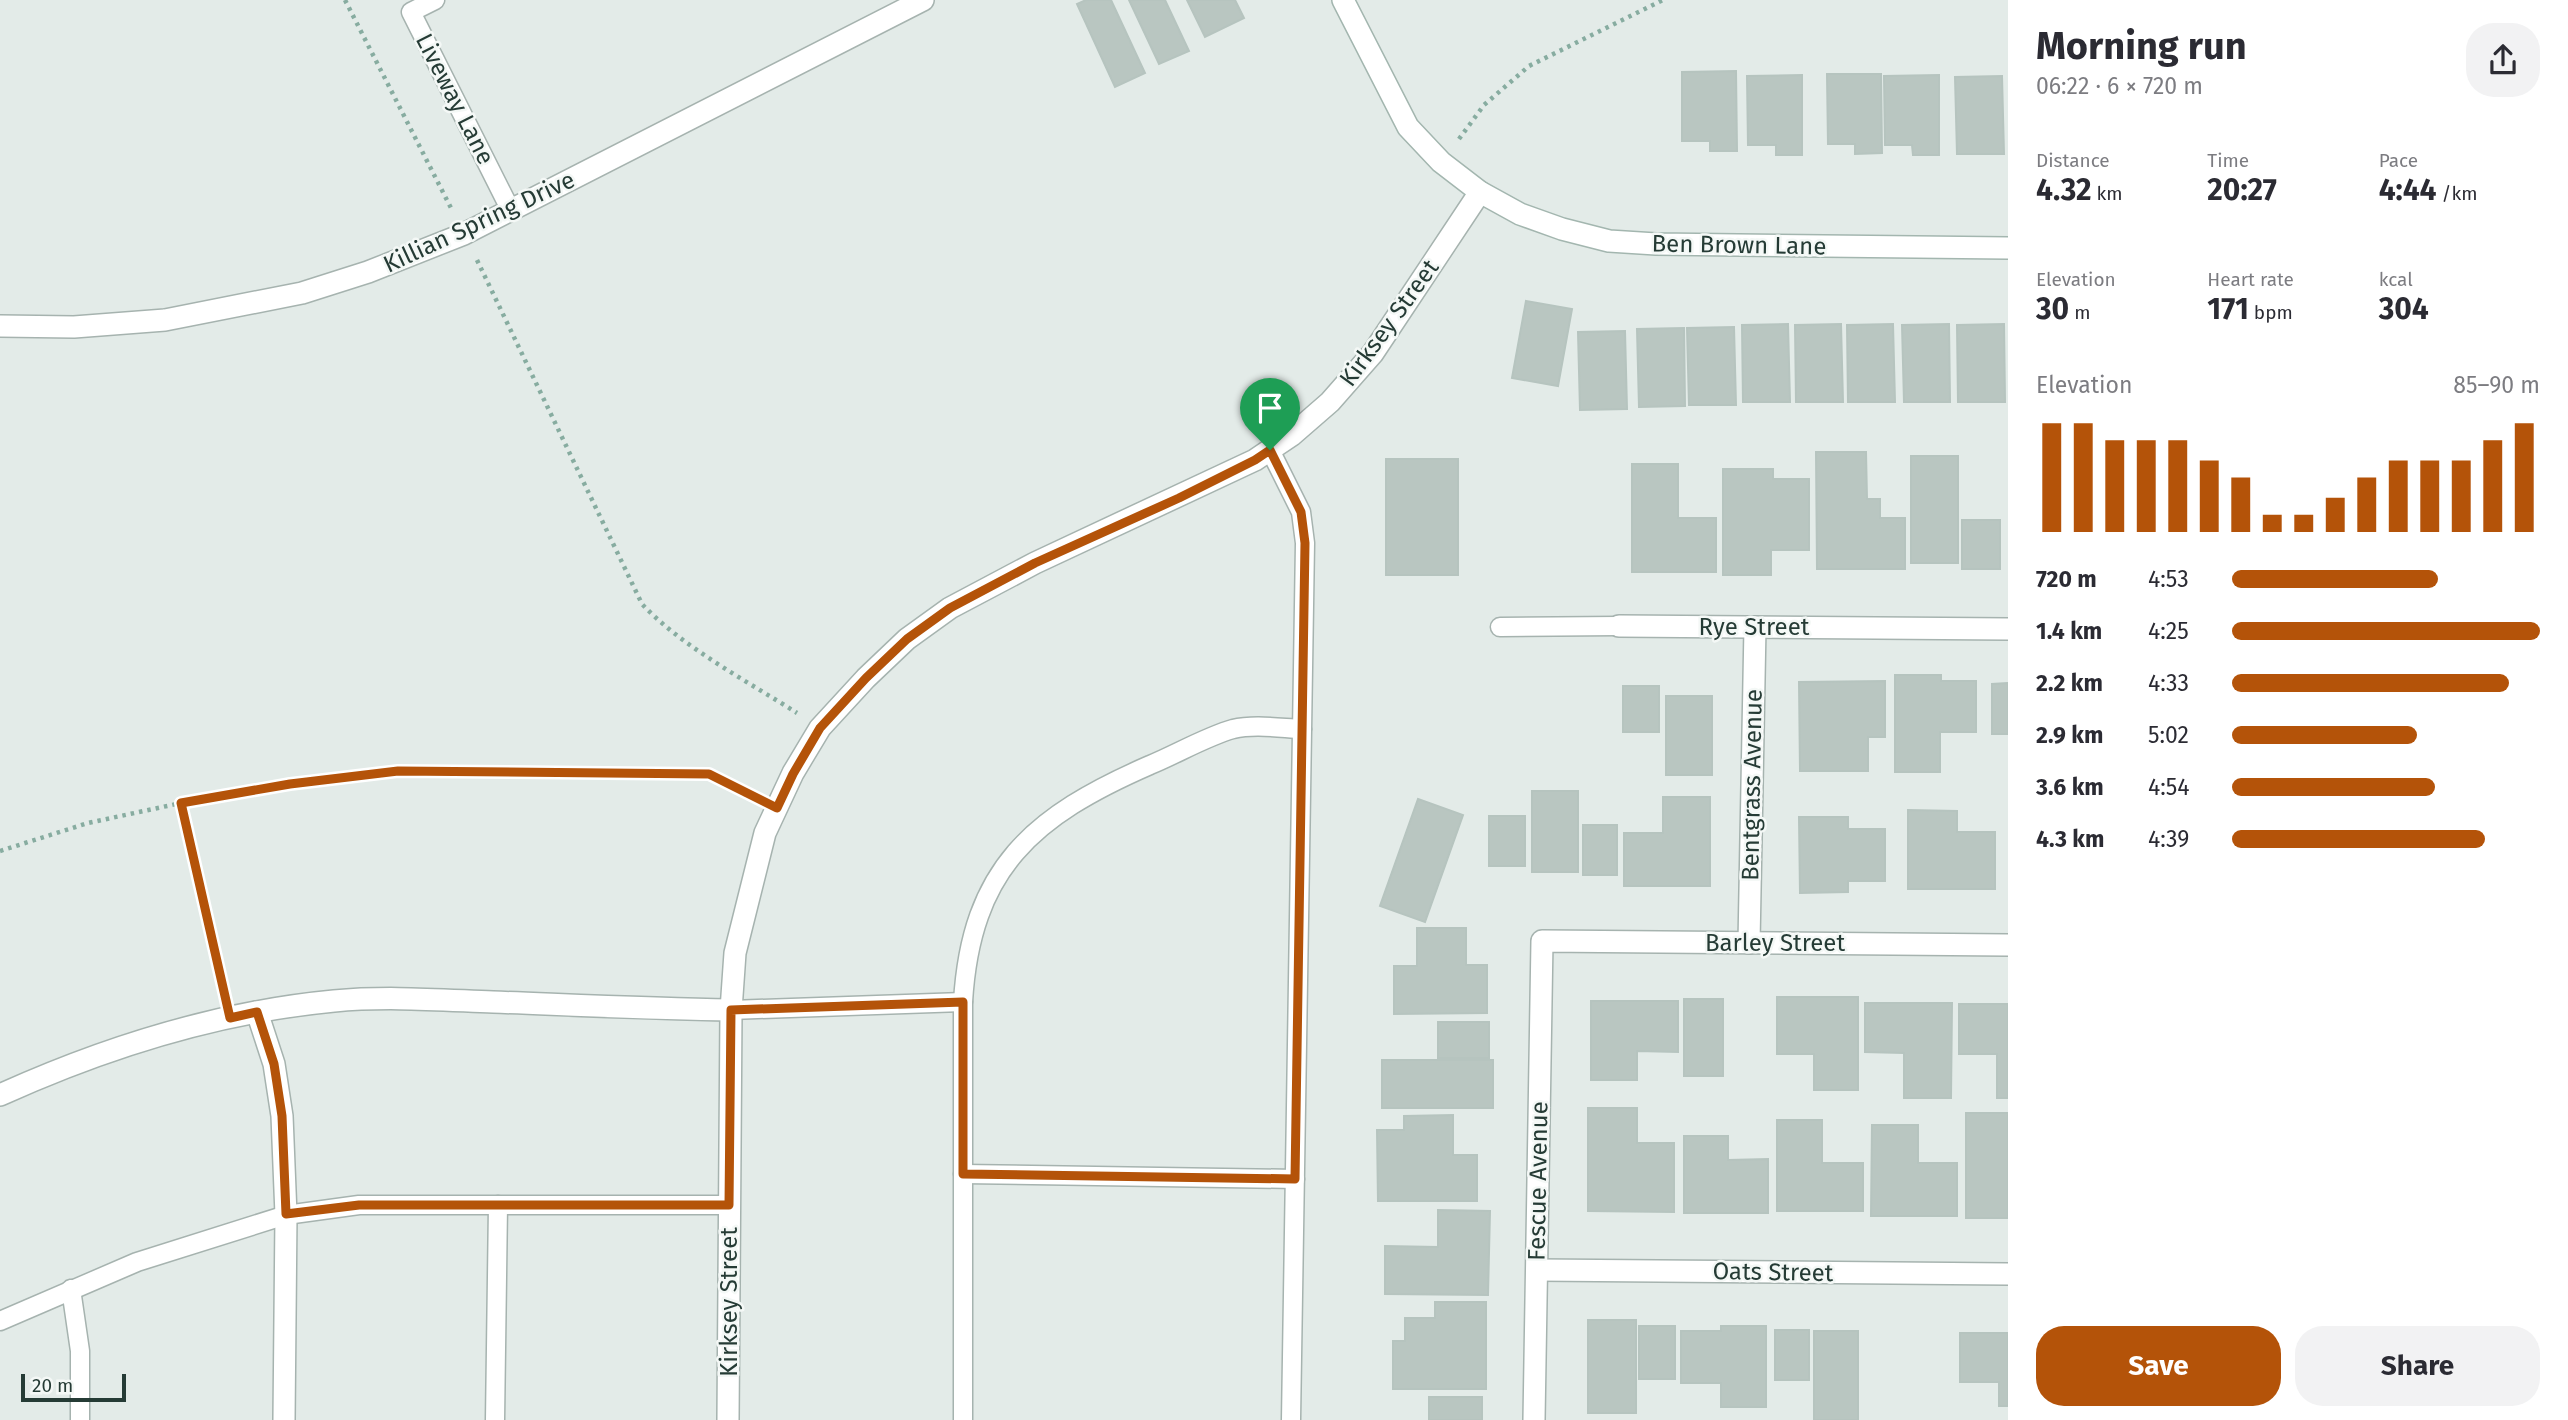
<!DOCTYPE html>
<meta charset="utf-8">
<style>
:root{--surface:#fff;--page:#f2f2f3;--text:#2b2b33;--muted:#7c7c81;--accent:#b45309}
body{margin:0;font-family:"Fira Sans",sans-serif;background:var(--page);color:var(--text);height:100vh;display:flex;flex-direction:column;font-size:26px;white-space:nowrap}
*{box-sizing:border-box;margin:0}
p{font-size:23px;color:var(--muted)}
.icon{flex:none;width:38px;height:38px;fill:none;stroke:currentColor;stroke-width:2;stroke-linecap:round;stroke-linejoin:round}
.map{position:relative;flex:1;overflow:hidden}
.drawer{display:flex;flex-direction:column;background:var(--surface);width:560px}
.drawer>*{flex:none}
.scale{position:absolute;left:21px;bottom:18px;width:105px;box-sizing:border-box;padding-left:7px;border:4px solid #253b35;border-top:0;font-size:19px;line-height:24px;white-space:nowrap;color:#253b35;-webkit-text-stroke:5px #f4f8f6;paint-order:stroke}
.pin{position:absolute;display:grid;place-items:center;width:60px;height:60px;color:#fff;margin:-72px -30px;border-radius:50% 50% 50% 0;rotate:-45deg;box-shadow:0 0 7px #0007}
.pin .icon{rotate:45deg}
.round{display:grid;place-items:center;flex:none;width:74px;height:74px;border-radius:28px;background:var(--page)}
.overview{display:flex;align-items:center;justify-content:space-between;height:119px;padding:0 28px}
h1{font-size:38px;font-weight:700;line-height:52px}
.stats{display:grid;grid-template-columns:repeat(3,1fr);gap:10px;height:119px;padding:7px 28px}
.stats div{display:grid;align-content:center}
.stats b{font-size:30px;font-weight:700}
.stats small{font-size:19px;font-weight:400}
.stats p{font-size:19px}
.chart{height:196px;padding:14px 28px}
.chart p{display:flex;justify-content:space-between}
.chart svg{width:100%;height:126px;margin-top:7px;stroke:var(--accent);stroke-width:6}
.cta{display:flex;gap:14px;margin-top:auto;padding:14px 28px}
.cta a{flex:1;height:80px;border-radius:28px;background:var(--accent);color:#fff;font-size:28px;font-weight:700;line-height:80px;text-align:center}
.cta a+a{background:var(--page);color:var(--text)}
ul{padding:0 28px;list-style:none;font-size:23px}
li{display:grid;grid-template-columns:112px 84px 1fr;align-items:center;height:52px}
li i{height:18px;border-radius:9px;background:var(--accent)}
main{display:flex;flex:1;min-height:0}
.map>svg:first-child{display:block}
</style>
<main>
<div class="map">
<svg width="2008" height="1420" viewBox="0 0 2008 1420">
<rect width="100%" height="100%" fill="#e3ebe8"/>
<!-- building -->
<g fill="#b9c6c1" stroke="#b6c4bf" stroke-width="2">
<polygon points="1086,0 1111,0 1145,73 1115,87 1077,4"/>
<polygon points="1129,0 1165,0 1189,51 1159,64"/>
<polygon points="1187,0 1235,0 1244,18 1205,37"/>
<polygon points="1736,71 1737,151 1710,151 1710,141 1682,141 1682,72"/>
<polygon points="1827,74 1881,74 1882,153 1855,154 1855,144 1828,144"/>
<polygon points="1802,75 1802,155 1776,155 1776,145 1748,145 1747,76"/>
<polygon points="1939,75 1939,155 1913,155 1912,145 1885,145 1884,76"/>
<polygon points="2002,76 2004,154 1957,154 1955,77"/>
<polygon points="1526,301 1572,309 1558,386 1512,378"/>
<polygon points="1788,324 1790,402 1743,402 1742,325"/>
<polygon points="1841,324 1843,402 1796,402 1795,325"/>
<polygon points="1893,324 1895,402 1848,402 1847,325"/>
<polygon points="1949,324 1950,402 1904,402 1902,325"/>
<polygon points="2004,324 2005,402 1958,402 1957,325"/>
<polygon points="1734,327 1736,405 1689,405 1687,328"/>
<polygon points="1684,328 1685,406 1639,407 1637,329"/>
<polygon points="1625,331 1627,409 1580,410 1578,332"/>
<polygon points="1816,452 1866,452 1867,499 1880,499 1880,518 1905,518 1905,569 1817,569"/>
<rect x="1911" y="456" width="47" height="107"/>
<rect x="1386" y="459" width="72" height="116"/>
<polygon points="1632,464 1678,464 1678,518 1716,518 1716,572 1632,572"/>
<polygon points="1723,469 1773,469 1773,479 1809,479 1809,550 1771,550 1771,575 1723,575"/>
<rect x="1962" y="520" width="38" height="49"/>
<polygon points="1895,675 1941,675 1941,681 1976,681 1976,732 1940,732 1940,772 1895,772"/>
<polygon points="1885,681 1885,737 1868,737 1868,771 1800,771 1799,682"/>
<polygon points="2008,683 2008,734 1992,734 1992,684"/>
<rect x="1623" y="686" width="36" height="46"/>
<rect x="1666" y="696" width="46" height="79"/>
<rect x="1532" y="791" width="46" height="81"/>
<polygon points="1663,797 1710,797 1710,886 1624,886 1624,833 1663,833"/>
<polygon points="1418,799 1463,815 1425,922 1380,906"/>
<polygon points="1908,810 1957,811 1957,832 1995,832 1995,889 1908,889"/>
<rect x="1489" y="816" width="36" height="50"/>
<polygon points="1799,817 1848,817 1848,829 1885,829 1885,881 1848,881 1848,892 1800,893"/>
<rect x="1583" y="825" width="34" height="50"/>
<polygon points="1417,928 1466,928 1466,965 1487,965 1487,1013 1394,1014 1394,966 1417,966"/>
<polygon points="1777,997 1858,997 1858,1090 1814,1090 1814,1054 1777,1054"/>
<rect x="1684" y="999" width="39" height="77"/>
<polygon points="1591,1001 1678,1001 1678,1052 1637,1051 1637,1080 1591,1080"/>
<polygon points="1865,1003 1952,1003 1951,1098 1904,1098 1904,1053 1865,1052"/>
<polygon points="1959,1004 2008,1004 2008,1098 1997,1098 1997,1054 1959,1054"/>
<rect x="1438" y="1022" width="51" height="36"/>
<rect x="1382" y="1060" width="111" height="48"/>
<polygon points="1588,1108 1637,1108 1637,1143 1674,1143 1674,1212 1588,1211"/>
<rect x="1966" y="1113" width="42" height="105"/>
<polygon points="1453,1115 1453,1155 1477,1155 1477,1201 1378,1201 1377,1130 1404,1130 1404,1116"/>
<polygon points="1777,1120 1822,1120 1822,1163 1863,1163 1863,1211 1777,1211"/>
<polygon points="1872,1125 1918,1125 1918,1163 1957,1163 1957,1216 1871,1216"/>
<polygon points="1684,1136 1728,1136 1728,1160 1768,1159 1768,1213 1684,1213"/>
<polygon points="1438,1210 1490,1211 1488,1295 1385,1294 1385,1246 1438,1247"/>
<polygon points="1435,1302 1486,1302 1486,1389 1393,1389 1393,1341 1405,1341 1405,1318 1435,1318"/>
<rect x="1588" y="1320" width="48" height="93"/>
<rect x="1639" y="1326" width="36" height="53"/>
<polygon points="1721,1326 1766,1326 1766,1407 1721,1407 1721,1383 1681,1383 1681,1331 1721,1331"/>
<rect x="1775" y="1330" width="34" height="50"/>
<rect x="1814" y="1331" width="44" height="89"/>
<polygon points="1960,1333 2008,1333 2008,1406 1999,1406 1999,1382 1960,1382"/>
<rect x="1429" y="1397" width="53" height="23"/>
</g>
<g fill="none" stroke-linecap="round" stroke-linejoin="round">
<!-- lane casing -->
<g stroke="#a6b3af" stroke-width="21">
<g id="lane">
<polyline points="435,0 411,12 511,211"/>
<polyline points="1270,450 1301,512 1305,543 1291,1420"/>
<polyline points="1500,627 1619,626"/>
<polyline points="731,1010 963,1002"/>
<polyline points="963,1174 1295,1179"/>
<polyline points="71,1289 80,1351 80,1420"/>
<polyline points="0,1321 137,1262 286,1215 359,1205 729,1205"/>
<polyline points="495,1420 498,1205"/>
<path d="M963,1420V1002C971,868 1033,816 1150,765C1177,754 1205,737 1233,729C1254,724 1280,728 1302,729"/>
</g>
</g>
<!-- street casing -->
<g stroke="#a6b3af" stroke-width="24">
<g id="street">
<polyline points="0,326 74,327 165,320 302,293 368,272 464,234 923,0"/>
<polyline points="1619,626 2008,629"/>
<polyline points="1749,943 1755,627"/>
<polyline points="257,1012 274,1064 282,1116 286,1215 284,1420"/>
<path d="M0,1095C106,1047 218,1012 334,1001C387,996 440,1000 493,1002C572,1005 651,1009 731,1010"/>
<polyline points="1537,1270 2008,1274"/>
<polyline points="728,1420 731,1010 735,953 765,833 793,773 820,728 866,678 907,639 950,608 1035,563 1255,460 1292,435 1330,402 1373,353 1480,192"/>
<polyline points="1534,1420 1542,941 2008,945"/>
</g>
</g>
<!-- secondary casing -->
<g stroke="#a3b6af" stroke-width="24">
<polyline id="secondary" points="1343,0 1408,127 1441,162 1480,192 1520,214 1562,229 1609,241 1656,244 2008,248"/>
</g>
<!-- path -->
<g stroke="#87aca0" stroke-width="4.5" stroke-dasharray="3.5 5" stroke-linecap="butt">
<polyline points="345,0 451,208"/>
<polyline points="1459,139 1484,105 1529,66 1663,0"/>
<path d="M477,260L642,604C682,647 747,681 797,713"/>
<polyline points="181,803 224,990"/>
<polyline points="0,851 88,823 181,803 290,784 398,771 709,773 752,795"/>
</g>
<!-- lane -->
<use href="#lane" stroke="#fff" stroke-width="18"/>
<!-- street -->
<use href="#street" stroke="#fff" stroke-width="21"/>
<!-- secondary -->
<use href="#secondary" stroke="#fff" stroke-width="21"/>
</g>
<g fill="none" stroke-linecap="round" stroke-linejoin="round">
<!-- route casing -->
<g stroke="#fff" stroke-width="14">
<polygon id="route" points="1270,450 1301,512 1305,543 1295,1179 963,1174 963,1002 731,1010 729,1205 359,1205 286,1214 282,1116 274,1064 257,1012 230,1018 181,803 290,784 398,771 606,773 709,774 777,808 793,774 820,728 866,678 907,639 950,608 1035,563 1179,498 1255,460"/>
</g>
<!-- route -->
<use href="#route" stroke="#b45309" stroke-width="9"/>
</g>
<g text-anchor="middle" stroke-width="5" stroke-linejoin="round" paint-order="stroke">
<!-- street labels -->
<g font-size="24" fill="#253b35" stroke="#f4f8f6">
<text transform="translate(455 99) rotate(63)" y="8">Liveway Lane</text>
<text transform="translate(479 222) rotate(-25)" y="8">Killian Spring Drive</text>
<text transform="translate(1739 245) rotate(1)" y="8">Ben Brown Lane</text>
<text transform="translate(1389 323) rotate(-54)" y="8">Kirksey Street</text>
<text x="1754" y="635">Rye Street</text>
<text transform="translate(1752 785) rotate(-89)" y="8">Bentgrass Avenue</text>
<text x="1775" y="951">Barley Street</text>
<text transform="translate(1538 1181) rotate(-89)" y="8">Fescue Avenue</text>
<text transform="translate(1773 1272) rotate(1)" y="8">Oats Street</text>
<text transform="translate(729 1302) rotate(-90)" y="8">Kirksey Street</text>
</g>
</g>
</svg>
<div class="scale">20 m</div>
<div class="pin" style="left:1270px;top:450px;background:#1e9e55"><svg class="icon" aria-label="arrive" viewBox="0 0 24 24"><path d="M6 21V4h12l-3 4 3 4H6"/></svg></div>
</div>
<section class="drawer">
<div class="overview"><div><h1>Morning run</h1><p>06:22 · 6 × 720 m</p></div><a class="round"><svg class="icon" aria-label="share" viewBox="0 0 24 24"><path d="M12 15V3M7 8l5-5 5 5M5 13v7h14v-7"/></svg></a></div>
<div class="stats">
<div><p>Distance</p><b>4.32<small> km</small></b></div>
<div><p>Time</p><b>20:27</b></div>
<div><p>Pace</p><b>4:44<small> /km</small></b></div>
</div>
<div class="stats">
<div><p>Elevation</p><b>30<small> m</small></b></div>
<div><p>Heart rate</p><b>171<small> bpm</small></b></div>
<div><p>kcal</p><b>304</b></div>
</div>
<div class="chart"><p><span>Elevation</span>85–90 m</p>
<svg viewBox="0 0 160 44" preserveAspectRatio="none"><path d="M5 44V6M15 44V6M25 44V12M35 44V12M45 44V12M55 44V19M65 44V25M75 44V38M85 44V38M95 44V32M105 44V25M115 44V19M125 44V19M135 44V19M145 44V12M155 44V6"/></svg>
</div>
<ul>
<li><b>720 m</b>4:53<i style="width:67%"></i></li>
<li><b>1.4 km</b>4:25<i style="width:100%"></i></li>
<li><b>2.2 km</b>4:33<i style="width:90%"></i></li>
<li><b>2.9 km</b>5:02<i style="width:60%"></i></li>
<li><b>3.6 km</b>4:54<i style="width:66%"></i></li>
<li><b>4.3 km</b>4:39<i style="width:82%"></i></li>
</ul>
<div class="cta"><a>Save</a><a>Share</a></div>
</section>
</main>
